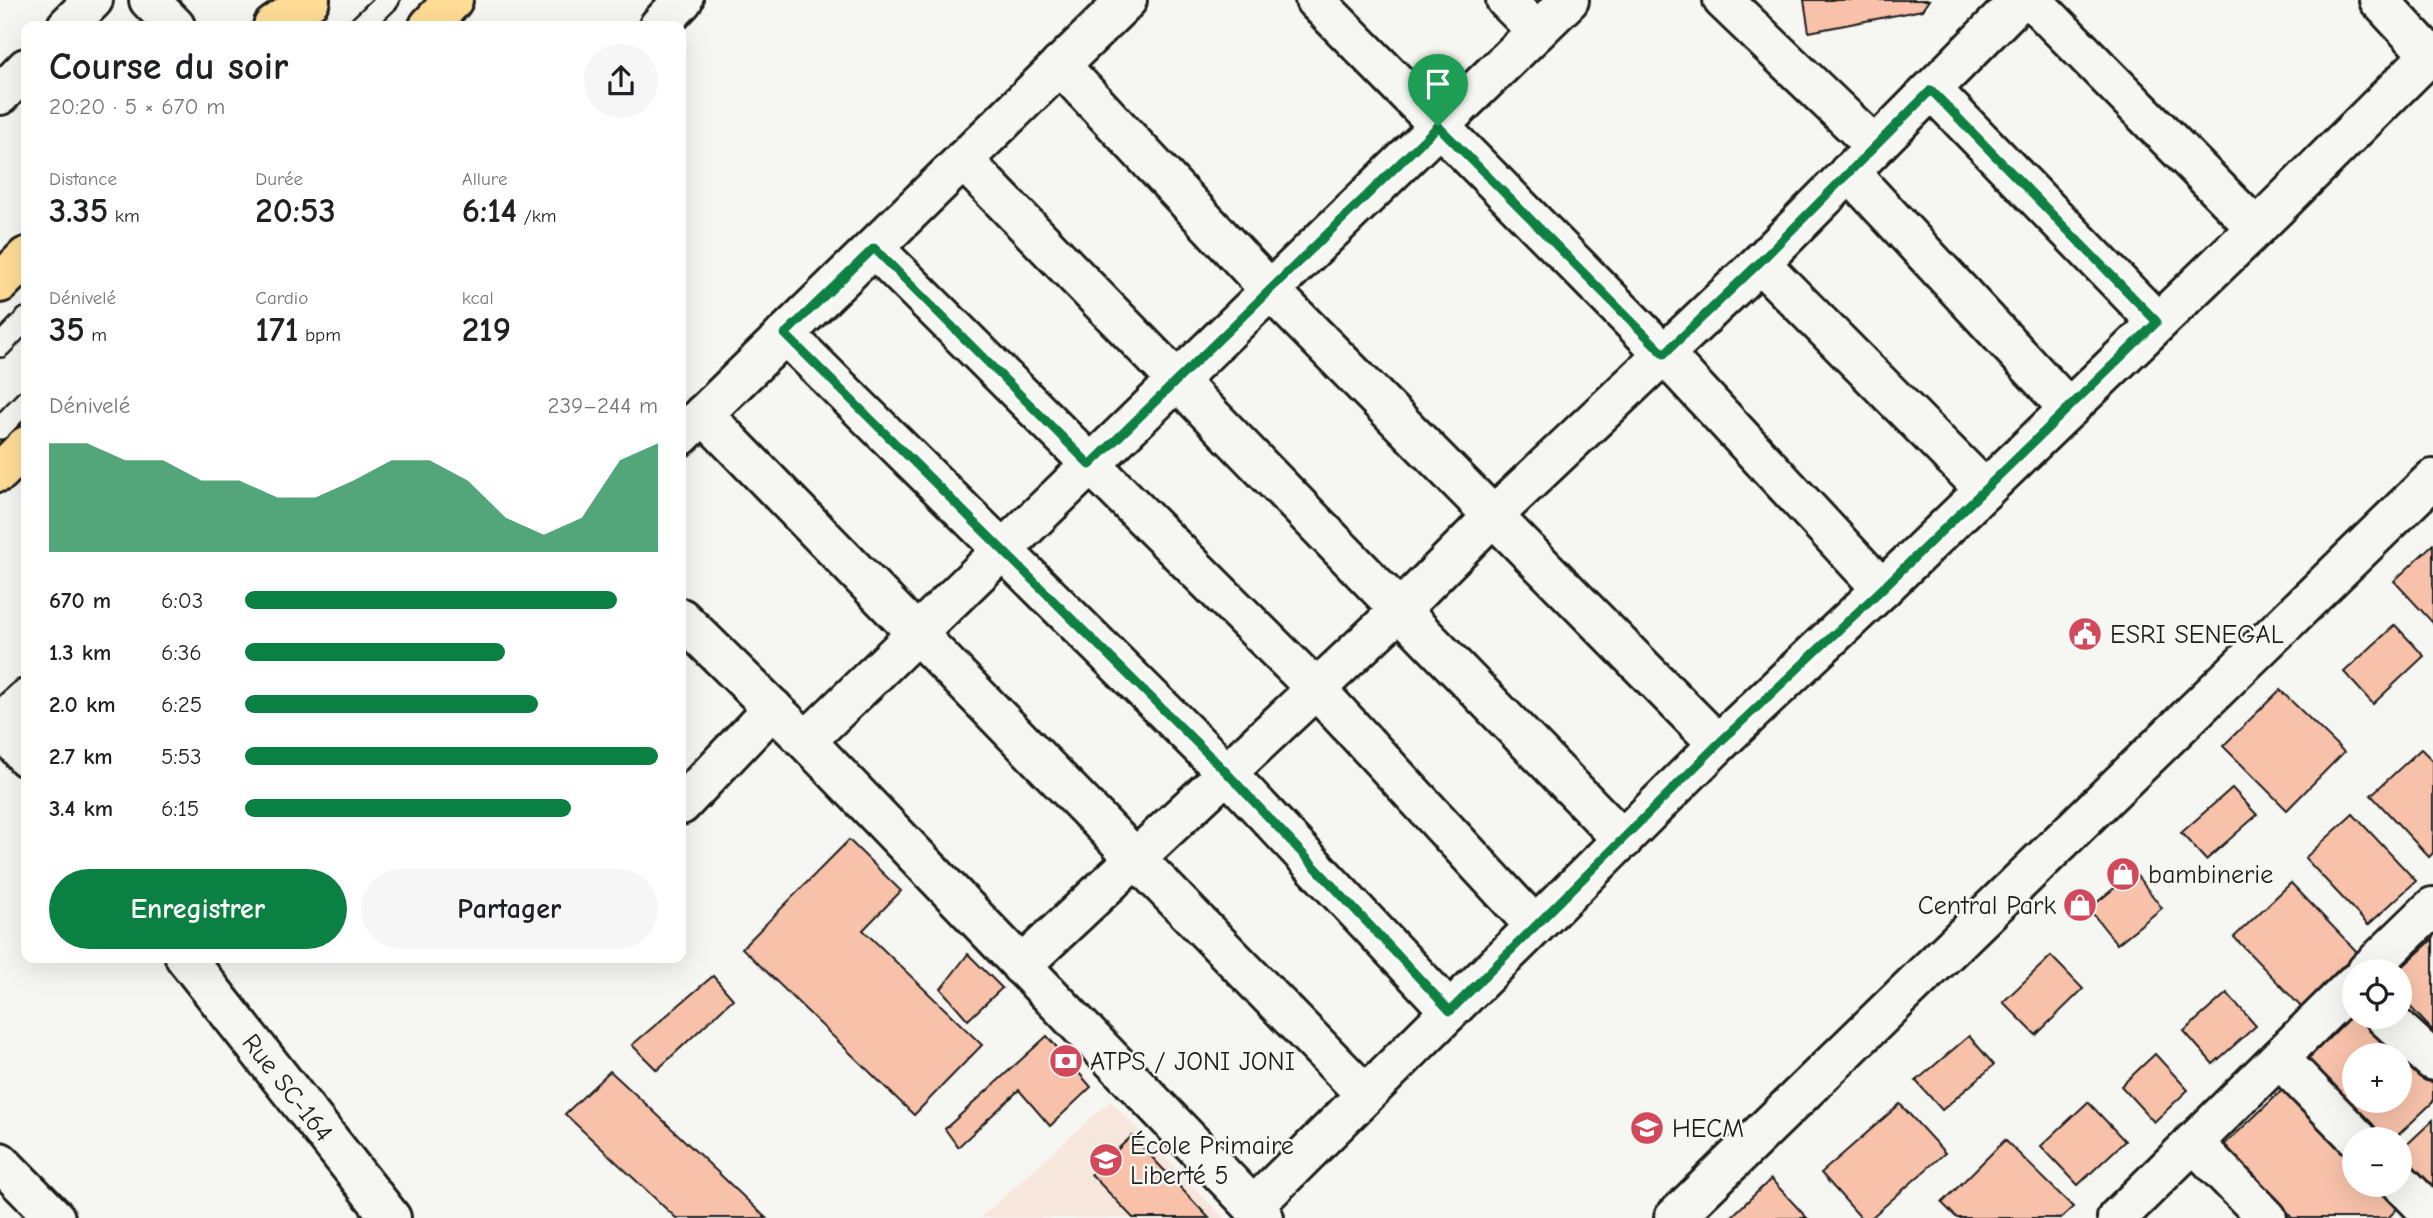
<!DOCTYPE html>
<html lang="fr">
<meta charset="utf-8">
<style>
:root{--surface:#fff;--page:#f6f6f6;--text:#202124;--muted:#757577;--accent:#0b8043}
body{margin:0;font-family:"Comic Neue",sans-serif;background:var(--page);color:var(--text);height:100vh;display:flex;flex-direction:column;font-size:26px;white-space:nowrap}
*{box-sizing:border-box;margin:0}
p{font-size:23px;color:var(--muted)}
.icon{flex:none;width:38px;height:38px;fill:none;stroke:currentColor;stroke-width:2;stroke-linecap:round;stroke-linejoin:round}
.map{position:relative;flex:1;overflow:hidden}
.details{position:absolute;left:21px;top:21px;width:665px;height:942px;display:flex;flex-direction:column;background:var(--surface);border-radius:14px;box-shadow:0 7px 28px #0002}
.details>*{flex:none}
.fabs{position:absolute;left:2342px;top:959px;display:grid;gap:14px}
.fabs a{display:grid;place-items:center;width:70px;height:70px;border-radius:50%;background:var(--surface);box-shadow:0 7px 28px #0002;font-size:35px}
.pin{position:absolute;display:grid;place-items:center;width:60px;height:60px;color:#fff;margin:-72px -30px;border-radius:50% 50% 50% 0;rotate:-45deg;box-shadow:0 0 7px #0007}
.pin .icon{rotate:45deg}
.round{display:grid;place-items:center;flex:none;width:74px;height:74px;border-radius:37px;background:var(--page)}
.overview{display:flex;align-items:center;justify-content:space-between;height:119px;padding:0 28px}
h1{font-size:38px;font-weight:700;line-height:52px}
.metrics{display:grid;grid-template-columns:repeat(3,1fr);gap:10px;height:119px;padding:7px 28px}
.metrics div{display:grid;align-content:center}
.metrics b{font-size:35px;font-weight:700}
.metrics small{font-size:19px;font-weight:400}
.metrics p{font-size:19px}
.chart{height:196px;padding:14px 28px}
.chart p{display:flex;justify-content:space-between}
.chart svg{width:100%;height:126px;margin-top:7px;fill:var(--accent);opacity:.7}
.button{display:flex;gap:14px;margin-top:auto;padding:14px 28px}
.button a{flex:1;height:80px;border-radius:42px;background:var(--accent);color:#fff;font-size:28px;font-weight:700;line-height:80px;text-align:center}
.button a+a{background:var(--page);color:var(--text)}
ul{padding:0 28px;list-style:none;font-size:23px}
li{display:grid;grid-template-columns:112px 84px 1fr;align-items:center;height:52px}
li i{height:18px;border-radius:9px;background:var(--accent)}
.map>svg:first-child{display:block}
</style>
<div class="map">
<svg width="2433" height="1218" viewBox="0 0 2433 1218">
<rect width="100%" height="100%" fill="#f6f6f2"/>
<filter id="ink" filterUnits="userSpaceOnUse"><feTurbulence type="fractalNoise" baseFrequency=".0143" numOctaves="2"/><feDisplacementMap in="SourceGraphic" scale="14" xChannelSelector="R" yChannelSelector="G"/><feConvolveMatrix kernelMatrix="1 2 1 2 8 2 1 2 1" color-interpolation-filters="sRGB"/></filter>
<g filter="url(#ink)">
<!-- built -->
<polygon fill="#f7e6dc" points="1110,1101 1224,1218 980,1218"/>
<!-- building -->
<g fill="#f8c2aa" stroke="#1c1c1c" stroke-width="2" fill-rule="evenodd">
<polygon points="1804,0 1929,0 1922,10 1809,32"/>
<polygon points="2433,544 2433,623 2394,581"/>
<polygon points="2395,625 2424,656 2373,704 2344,672"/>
<polygon points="2280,690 2344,752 2287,810 2223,746"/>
<polygon points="2421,749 2433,761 2433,853 2429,857 2371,795"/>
<polygon points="2232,788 2257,815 2206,860 2181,833"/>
<polygon points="2353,814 2416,881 2368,925 2305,858"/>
<polygon points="849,840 901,891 863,930 982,1045 914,1115 742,948"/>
<polygon points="2134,872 2162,908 2117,944 2089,909"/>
<polygon points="2291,883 2361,956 2304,1010 2234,937"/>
<polygon points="2433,939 2433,1031 2399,995 2398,971"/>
<polygon points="968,954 1002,988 968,1020 941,989"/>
<polygon points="2051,956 2083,989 2036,1035 2003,1002"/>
<polygon points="713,976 733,999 657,1070 632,1045"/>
<polygon points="2227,993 2256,1026 2213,1064 2184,1031"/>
<path d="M2354,1013V1017H2377L2433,1075V1102L2394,1139H2379L2304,1062ZM2354,1055H2399V1101H2354Z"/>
<polygon points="1047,1036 1091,1087 1050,1126 1019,1090 958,1147 945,1129"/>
<polygon points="1969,1036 1994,1065 1942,1110 1916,1081"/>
<polygon points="2155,1054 2188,1090 2154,1122 2121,1086"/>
<polygon points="610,1071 648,1106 766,1218 676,1218 565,1114"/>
<polygon points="2290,1083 2354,1151 2354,1185 2386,1185 2403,1203 2388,1218 2292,1218 2223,1146"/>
<polygon points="2088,1102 2125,1141 2078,1185 2041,1146"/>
<polygon points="1900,1104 1945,1153 1871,1218 1861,1218 1821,1173"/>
<polygon points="2433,1120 2433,1198 2399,1162 2399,1152"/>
<polygon points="1132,1136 1209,1218 1133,1218 1091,1174"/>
<polygon points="2005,1140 2073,1207 2061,1218 1957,1218 1942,1203"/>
<polygon points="1771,1179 1807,1218 1730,1218"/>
</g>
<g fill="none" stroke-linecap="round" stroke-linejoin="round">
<!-- service casing -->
<g stroke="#1c1c1c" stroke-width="26">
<g id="service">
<polyline points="361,26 388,0"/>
<polyline points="0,346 26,319"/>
<polyline points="0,428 26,401"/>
</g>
</g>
<!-- minor casing -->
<g stroke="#1c1c1c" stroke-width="44">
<g id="minor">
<polyline points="149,0 175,26"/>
<polyline points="1315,0 1664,354 1882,589"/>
<polyline points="1506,0 1537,31"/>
<polyline points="1723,0 1875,146"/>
<polyline points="2032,0 2256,228"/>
<polyline points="2379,0 2430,55"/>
<polyline points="67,26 93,0"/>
<polyline points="659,26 683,0"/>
<polyline points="1060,65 1270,290 1718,744"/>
<polyline points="1932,90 2157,322"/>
<polyline points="0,95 26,68"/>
<polyline points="963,160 1623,840"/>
<polyline points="1849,172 2069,409"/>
<polyline points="874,248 1316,689 1535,926"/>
<polyline points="1760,263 1985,490"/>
<polyline points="785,334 1226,772 1450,1011"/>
<polyline points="703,414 1365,1094"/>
<polyline points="681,436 1127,0"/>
<polyline points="0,723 26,699"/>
<polyline points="0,724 26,757"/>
<polyline points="806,741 1569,0"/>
<polyline points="681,805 773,708"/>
<path id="s1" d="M185,957L391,1218"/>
<polyline points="1021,966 1399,611 1493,516 1760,263 2020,0"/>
<polyline points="2367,971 2433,907"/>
<polyline points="2385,1017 2433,1061"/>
<polyline points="2279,1058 2358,1139"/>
<polyline points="2193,1142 2267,1218"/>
<polyline points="0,1162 55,1218"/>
<polyline points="2399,1181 2433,1216"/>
<polyline points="1253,1207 1718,744 1882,589 2256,228 2433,52"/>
<polyline points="2117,1218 2354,984"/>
</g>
</g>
<!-- tertiary casing -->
<g stroke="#1c1c1c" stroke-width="44">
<g id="tertiary">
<polyline points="681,618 806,741 1264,1218"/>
<polyline points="1674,1218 2433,479"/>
</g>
</g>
<!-- primary casing -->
<g stroke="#1c1c1c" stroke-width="44">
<g id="primary">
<polyline points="273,26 310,0"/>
<polyline points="429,26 453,0"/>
<polyline points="0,283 26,257"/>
<polyline points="0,472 26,446"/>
</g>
</g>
<!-- service -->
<use href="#service" stroke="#f6f6f2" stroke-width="21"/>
<!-- minor -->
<use href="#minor" stroke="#f6f6f2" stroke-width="38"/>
<!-- tertiary -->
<use href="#tertiary" stroke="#f6f6f2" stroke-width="38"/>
<!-- primary -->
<use href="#primary" stroke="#ffdd96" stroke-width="38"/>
</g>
</g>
<g fill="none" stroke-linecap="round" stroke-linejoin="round" filter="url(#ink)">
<!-- route casing -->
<g stroke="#fff" stroke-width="14">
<polygon id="route" points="1931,90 2157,322 1882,589 1718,744 1450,1011 1226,772 785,334 874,248 1090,465 1438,126 1664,354 1759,263"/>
</g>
<!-- route -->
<use href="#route" stroke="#0b8043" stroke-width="9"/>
</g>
<!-- icons -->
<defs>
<g id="civic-disc" transform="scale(1.75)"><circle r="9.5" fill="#d1495b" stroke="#f6f6f2"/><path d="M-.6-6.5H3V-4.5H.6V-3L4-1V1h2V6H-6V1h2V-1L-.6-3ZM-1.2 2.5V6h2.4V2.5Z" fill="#fff"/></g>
<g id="shop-disc" transform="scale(1.75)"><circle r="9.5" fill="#d1495b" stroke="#f6f6f2"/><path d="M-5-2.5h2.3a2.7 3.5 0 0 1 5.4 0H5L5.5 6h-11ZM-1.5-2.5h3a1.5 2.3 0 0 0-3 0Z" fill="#fff"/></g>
<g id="bank-disc" transform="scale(1.75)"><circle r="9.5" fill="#d1495b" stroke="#f6f6f2"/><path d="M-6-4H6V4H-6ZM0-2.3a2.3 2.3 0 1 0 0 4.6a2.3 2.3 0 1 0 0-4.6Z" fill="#fff"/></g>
<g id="university-disc" transform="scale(1.75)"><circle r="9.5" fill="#d1495b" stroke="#f6f6f2"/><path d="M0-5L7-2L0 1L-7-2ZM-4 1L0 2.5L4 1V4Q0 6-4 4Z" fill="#fff"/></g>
<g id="school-disc" transform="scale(1.75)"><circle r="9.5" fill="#d1495b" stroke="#f6f6f2"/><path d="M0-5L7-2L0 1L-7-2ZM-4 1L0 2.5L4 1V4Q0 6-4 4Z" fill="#fff"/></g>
</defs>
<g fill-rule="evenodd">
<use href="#civic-disc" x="2085" y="634"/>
<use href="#shop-disc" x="2123" y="874"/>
<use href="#shop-disc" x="2080" y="905"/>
<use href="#bank-disc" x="1066" y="1061"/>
<use href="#university-disc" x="1647" y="1128"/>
<use href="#school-disc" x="1106" y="1160"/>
</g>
<g text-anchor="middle" stroke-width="5" stroke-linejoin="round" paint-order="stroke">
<!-- poi labels -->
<g font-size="26" fill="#1c1c1c" stroke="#f6f6f2" text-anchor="start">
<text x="2110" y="643">ESRI SENEGAL</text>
<text x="2148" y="883">bambinerie</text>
<text x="2056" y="914" text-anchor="end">Central Park</text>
<text x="1090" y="1070">ATPS / JONI JONI</text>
<text x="1672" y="1137">HECM</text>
<text x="1130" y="1154">École Primaire<tspan x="1130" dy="30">Liberté 5</tspan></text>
</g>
<!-- street labels -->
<g font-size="26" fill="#1c1c1c" stroke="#f6f6f2">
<text dy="9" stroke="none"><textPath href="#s1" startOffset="166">Rue SC-164</textPath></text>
</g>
</g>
</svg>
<div class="fabs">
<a><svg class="icon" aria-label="locate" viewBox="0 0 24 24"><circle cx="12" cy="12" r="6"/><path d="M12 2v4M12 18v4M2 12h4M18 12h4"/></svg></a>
<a>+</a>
<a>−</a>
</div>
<div class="pin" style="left:1438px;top:126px;background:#1e9e55"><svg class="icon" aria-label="arrive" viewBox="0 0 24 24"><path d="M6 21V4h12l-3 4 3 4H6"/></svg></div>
<section class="details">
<div class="overview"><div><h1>Course du soir</h1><p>20:20 · 5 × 670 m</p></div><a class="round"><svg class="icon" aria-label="share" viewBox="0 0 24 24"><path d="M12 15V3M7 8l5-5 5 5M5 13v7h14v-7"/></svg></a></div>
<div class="metrics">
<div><p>Distance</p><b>3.35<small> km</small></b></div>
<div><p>Durée</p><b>20:53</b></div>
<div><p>Allure</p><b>6:14<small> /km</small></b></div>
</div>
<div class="metrics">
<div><p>Dénivelé</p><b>35<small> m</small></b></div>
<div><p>Cardio</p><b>171<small> bpm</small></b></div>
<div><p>kcal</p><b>219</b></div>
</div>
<div class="chart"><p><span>Dénivelé</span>239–244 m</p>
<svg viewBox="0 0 160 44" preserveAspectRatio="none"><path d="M0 44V6L10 6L20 12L30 12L40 19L50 19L60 25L70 25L80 19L90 12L100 12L110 19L120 32L130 38L140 32L150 12L160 6V44z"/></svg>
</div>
<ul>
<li><b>670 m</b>6:03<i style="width:90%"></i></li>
<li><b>1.3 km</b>6:36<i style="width:63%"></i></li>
<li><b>2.0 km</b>6:25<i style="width:71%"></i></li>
<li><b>2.7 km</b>5:53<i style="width:100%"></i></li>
<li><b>3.4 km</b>6:15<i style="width:79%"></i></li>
</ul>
<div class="button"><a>Enregistrer</a><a>Partager</a></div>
</section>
</div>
